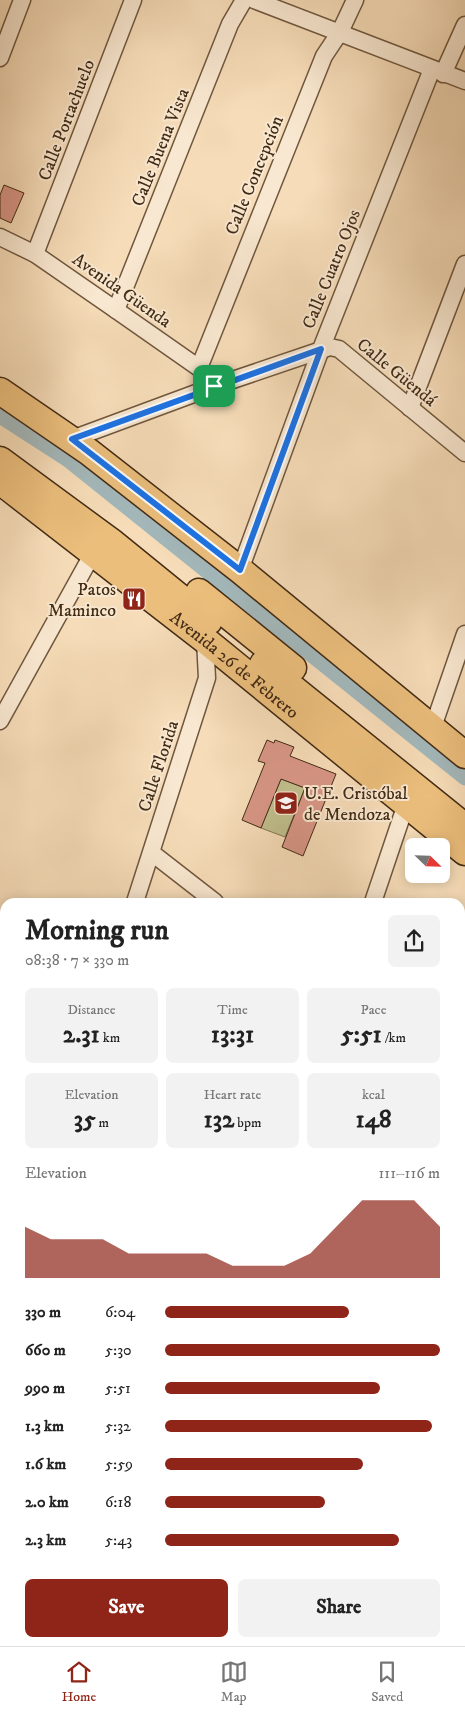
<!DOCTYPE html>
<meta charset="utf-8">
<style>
:root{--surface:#fff;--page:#f2f2f2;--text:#222;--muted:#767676;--line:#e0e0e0;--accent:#8f2418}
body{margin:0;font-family:"IM FELL DW Pica",serif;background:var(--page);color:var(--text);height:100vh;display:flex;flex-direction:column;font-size:19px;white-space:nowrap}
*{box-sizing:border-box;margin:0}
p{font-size:16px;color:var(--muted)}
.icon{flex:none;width:28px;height:28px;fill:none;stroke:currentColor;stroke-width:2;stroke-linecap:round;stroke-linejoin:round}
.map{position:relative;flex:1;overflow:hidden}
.side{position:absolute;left:0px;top:898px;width:465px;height:749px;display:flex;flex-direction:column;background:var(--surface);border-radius:15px 15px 0 0;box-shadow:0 2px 12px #0003}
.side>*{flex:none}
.needle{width:32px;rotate:113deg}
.controls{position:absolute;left:405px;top:838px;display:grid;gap:10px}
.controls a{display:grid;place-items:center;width:45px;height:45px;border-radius:8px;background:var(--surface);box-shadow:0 2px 12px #0003;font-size:25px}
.pin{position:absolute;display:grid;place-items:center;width:42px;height:42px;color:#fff;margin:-21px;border-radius:10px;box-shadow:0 2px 8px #0006}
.round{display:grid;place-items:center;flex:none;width:52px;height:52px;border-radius:8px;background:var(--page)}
.head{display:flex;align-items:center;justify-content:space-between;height:85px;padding:0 25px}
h1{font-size:28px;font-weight:700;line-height:38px}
.metrics{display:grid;grid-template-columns:repeat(3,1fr);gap:8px;height:85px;padding:5px 25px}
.metrics div{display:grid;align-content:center;border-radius:8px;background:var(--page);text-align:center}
.metrics b{font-size:25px;font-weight:700}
.metrics small{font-size:14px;font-weight:400}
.metrics p{font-size:14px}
.chart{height:140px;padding:10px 25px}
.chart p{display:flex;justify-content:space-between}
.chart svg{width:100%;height:90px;margin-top:5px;fill:var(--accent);opacity:.7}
.cta{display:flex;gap:10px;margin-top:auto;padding:10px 25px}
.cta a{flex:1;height:58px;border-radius:8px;background:var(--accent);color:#fff;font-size:20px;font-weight:700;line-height:58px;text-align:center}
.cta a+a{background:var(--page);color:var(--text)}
ul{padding:0 25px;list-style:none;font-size:16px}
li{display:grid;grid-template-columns:80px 60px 1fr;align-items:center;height:38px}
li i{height:12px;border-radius:6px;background:var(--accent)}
.menu{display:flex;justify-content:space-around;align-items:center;height:70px;border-top:1px solid var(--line);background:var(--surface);font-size:14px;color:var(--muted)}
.menu a{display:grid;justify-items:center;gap:2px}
.menu .on{color:var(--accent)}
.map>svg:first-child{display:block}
</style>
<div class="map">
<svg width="465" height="1646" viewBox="0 0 465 1646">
<rect width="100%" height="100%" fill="#f6dcb8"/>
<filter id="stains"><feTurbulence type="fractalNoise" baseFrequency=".004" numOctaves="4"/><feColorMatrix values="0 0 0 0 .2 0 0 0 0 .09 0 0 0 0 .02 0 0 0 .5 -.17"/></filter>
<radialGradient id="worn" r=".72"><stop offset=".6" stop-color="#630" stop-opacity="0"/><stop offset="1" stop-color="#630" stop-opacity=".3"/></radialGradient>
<!-- green -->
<polygon fill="#c0bf8d" stroke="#817551" points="281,779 305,788 285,837 261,828"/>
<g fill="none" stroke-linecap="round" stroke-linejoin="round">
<!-- canal -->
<polyline stroke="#a3b8bb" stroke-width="15" points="0,416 68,460 465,778"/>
</g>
<!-- building -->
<g fill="#d89686" stroke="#422b15">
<polygon points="4,185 24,193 11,223 0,218 0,195"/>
<polygon points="267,740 274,743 275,740 294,747 290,756 336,774 303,856 282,847 305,788 281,779 261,828 242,820 265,763 258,761"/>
</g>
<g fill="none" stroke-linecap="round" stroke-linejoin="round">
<!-- street casing -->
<g stroke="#6f573e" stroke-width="19">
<g id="street">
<polyline points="254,0 465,81"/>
<polyline points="0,58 22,0"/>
<polyline points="443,74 465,25"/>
<polyline points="0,237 35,254 116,310 199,368 215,386"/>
<polyline points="35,254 133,0"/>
<polyline points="116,310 230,24 244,0"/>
<polyline points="199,368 324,56 340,32 355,0"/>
<polyline points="410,408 465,264"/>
<polyline points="72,439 215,386 330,347 339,349 465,453"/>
<polyline points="240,570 321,349 432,69"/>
<polyline points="0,721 93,553"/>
<polyline points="433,727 465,634"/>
<polyline points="152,853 215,902"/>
<polyline points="135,902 207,678 205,640"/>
<polyline points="373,902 402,816 409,807"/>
<polyline points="0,976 5,980"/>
<polyline points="0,1193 5,1196"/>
<polyline points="460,1259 465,1252"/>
<polyline points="0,1273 5,1259"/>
<polyline points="460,1285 465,1288"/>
<polyline points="0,1431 5,1433"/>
<polyline points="460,1625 465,1627"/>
<polyline points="120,1646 122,1641"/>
</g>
</g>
<!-- primary casing -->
<g stroke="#422b15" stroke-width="29">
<g id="primary">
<polyline points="0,391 89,452 240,570 465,755"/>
<polyline points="0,460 113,543 209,621"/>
<path id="s1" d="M0,481L205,640L465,852"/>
<polyline points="199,592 293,668"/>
<polyline points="263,664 465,827"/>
</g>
</g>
<!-- street -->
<use href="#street" stroke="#f9e8d1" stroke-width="16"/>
<!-- primary -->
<use href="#primary" stroke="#ebbe7c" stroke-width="26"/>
</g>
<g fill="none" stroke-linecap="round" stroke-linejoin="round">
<!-- route casing -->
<g stroke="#fff" stroke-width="10">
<polygon id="route" points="321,349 240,570 72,439"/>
</g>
<!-- route -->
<use href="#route" stroke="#1a73e8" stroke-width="6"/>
</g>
<!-- icons -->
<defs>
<g id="restaurant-square" transform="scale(1.25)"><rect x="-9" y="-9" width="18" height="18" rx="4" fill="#8f2418" stroke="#f9e8d1"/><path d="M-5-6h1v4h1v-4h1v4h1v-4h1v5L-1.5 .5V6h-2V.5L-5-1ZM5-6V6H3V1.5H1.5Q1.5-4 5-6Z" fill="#fff"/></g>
<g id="school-square" transform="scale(1.25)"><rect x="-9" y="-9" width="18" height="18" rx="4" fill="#8f2418" stroke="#f9e8d1"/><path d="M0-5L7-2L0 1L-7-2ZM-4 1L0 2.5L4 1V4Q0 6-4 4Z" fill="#fff"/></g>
</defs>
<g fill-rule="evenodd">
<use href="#restaurant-square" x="134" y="599"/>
<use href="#school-square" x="286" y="803"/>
</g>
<g text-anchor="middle" stroke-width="4" stroke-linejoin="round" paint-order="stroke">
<!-- street labels -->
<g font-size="18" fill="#422b15" stroke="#f9e8d1">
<text transform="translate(66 120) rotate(-69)" y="6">Calle Portachuelo</text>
<text transform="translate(160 147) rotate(-68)" y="6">Calle Buena Vista</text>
<text transform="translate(254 175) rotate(-68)" y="6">Calle Concepción</text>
<text transform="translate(331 269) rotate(-68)" y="6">Calle Cuatro Ojos</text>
<text transform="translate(122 290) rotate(35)" y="6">Avenida Güenda</text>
<text transform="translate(397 372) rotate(39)" y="6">Calle Güendá</text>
<text dy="6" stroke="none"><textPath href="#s1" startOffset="298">Avenida 26 de Febrero</textPath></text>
<text transform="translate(158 766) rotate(-72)" y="6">Calle Florida</text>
</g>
<!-- poi labels -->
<g font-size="18" fill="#422b15" stroke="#f9e8d1" text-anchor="end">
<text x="116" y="595">Patos<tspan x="116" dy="21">Maminco</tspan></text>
<text x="304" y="799" text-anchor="start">U.E. Cristóbal<tspan x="304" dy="21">de Mendoza</tspan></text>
</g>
</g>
<rect width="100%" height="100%" filter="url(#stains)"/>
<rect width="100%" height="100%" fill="url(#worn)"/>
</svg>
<div class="controls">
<a><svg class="needle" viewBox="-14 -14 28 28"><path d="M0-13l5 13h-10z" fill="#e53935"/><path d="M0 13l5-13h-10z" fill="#767676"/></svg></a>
</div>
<div class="pin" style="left:214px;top:386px;background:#1e9e55"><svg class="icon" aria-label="arrive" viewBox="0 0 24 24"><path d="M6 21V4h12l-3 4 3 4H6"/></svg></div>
<section class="side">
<div class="head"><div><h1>Morning run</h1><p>08:38 · 7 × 330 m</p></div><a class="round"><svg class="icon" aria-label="share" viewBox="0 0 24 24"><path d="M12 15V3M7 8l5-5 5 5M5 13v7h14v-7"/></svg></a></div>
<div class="metrics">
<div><p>Distance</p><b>2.31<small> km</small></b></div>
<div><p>Time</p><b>13:31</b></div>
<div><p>Pace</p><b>5:51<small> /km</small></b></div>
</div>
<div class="metrics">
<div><p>Elevation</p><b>35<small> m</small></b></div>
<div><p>Heart rate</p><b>132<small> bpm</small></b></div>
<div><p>kcal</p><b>148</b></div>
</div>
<div class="chart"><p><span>Elevation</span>111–116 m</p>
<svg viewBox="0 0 160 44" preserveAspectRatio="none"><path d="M0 44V19L10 25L20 25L30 25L40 32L50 32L60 32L70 32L80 38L90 38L100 38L110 32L120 19L130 6L140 6L150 6L160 19V44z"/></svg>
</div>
<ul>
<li><b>330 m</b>6:04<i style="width:67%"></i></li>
<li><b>660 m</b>5:30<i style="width:100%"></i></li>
<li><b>990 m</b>5:51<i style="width:78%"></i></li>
<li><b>1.3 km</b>5:32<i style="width:97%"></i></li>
<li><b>1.6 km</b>5:59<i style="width:72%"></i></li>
<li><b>2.0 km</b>6:18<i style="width:58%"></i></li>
<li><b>2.3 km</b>5:43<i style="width:85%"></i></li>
</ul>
<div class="cta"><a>Save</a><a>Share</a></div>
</section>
</div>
<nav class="menu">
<a class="on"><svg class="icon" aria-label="home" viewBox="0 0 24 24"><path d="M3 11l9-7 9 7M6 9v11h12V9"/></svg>Home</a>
<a><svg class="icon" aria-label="map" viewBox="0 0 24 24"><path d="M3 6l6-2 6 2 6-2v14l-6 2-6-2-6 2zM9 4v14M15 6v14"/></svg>Map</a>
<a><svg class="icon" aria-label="saved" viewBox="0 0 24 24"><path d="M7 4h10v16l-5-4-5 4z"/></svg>Saved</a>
</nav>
